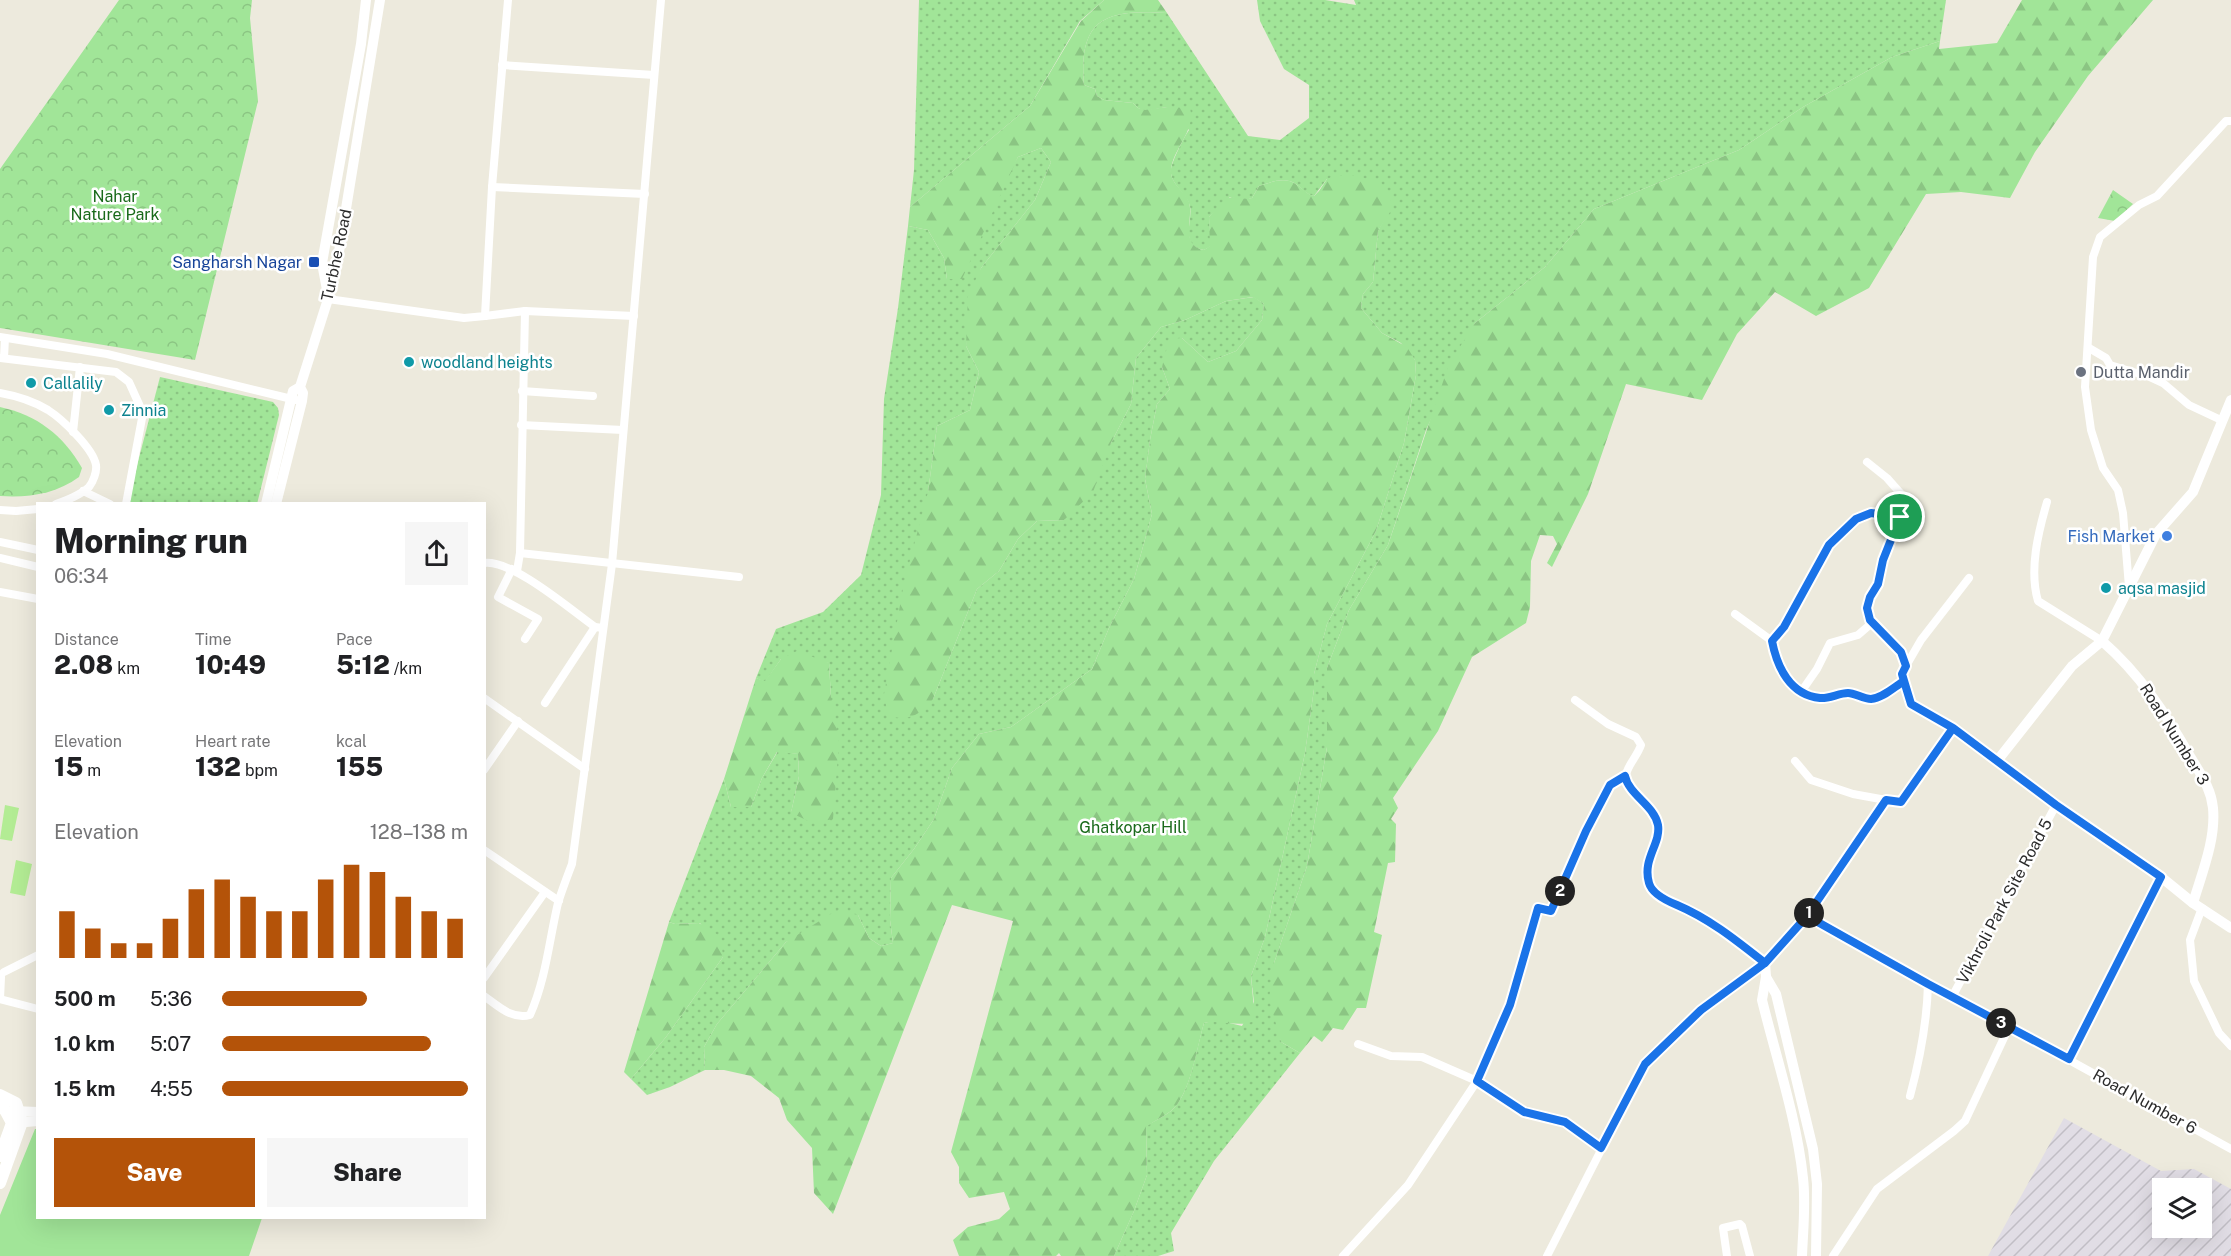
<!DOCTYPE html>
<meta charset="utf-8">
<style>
:root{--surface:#fff;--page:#f6f6f6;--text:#202124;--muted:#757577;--accent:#b45309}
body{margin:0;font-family:"Public Sans",sans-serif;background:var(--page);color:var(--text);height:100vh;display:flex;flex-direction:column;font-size:22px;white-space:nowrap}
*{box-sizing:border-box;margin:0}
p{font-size:20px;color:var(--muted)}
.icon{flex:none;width:33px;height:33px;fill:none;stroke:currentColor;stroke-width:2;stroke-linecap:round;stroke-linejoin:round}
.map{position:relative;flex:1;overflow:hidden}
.drawer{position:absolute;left:36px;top:502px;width:450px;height:717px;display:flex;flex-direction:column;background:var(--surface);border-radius:0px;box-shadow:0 6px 24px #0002}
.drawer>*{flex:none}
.buttons{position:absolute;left:2152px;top:1178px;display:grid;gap:12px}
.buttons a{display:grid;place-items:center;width:60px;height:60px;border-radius:0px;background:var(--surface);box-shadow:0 6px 24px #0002;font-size:30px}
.pin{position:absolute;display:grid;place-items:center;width:51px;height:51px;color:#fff;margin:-26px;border:3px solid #fff;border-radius:50%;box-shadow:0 2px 6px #0007}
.km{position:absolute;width:30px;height:30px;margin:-15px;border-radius:50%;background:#222;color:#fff;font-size:16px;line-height:30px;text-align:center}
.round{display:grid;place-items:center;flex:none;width:63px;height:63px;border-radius:0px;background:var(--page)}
.head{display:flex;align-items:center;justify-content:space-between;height:102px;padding:0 18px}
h1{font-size:33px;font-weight:800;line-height:45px}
.figures{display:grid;grid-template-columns:repeat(3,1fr);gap:9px;height:102px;padding:6px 18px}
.figures div{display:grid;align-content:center}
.figures b{font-size:26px;font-weight:800}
.figures small{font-size:16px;font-weight:400}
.figures p{font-size:16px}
.chart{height:168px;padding:12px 18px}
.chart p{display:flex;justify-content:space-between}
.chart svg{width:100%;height:108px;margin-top:6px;stroke:var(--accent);stroke-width:6}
.action{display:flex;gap:12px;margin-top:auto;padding:12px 18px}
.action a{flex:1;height:69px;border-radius:0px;background:var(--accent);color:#fff;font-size:24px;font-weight:800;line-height:69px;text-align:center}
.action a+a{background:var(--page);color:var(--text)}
ul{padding:0 18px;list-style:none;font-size:20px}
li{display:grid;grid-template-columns:96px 72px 1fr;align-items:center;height:45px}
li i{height:15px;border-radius:8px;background:var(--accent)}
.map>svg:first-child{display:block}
</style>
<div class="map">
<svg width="2231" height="1256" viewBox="0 0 2231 1256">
<defs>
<pattern id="industrial-furrows" width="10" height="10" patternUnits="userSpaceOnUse" patternTransform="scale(1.5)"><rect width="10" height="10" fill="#e1dde5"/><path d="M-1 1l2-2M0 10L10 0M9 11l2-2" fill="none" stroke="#c1bec5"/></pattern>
<pattern id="grass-dots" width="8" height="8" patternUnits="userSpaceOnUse" patternTransform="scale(1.5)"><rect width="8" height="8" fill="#a1e598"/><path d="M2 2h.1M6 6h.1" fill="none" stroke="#8bc583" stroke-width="1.8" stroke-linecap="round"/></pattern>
<pattern id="forest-firs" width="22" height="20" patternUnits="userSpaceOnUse" patternTransform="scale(1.5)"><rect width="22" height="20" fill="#a1e598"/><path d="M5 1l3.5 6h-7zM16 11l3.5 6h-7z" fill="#8bc583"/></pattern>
<pattern id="park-crowns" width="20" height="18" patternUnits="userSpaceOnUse" patternTransform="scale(1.5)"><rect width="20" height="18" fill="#a1e598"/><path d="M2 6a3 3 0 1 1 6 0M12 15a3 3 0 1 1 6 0" fill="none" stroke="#8bc583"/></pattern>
</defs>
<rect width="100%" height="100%" fill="#edeadd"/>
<!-- industrial -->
<path fill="url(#industrial-furrows)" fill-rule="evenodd" d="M2064,1118L2161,1171L2194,1169L2231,1189V1256H1988ZM2163,1188H2202V1227H2163Z"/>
<!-- grass -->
<g fill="url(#grass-dots)">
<polygon points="919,0 1104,0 1080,21 1030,106 910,207 914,170"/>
<path d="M1257,0H1325L1356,5L1354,0H1946L1940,41L1892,57L1803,107L1739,150L1594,209L1545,267L1475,323L1426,430L1388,545L1349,610L1327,668V747L1307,866L1274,963L1281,1042L1300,1053L1214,1161L1171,1233L1174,1251L1158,1256H1114L1134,1211L1147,1175L1146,1126C1154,1121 1163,1117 1171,1111C1190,1096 1197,1046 1204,1023L1217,1020L1242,1026L1254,1002L1251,976L1265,937L1305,753L1314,689V674L1327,624L1376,531L1404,443L1416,375L1415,360L1401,343L1382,333L1361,308L1363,294L1373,282L1378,231L1384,220L1327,179L1314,196C1306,194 1304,190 1297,185C1286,176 1271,182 1259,186L1252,198L1245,200L1230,197L1209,217L1211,246L1204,250C1179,245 1193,222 1190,206C1187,193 1169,184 1171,169C1173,159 1183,139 1189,130L1167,107L1145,111L1138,108L1133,103L1104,100L1097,96L1095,89L1084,85C1078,18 1106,9 1167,13L1248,136L1280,140L1309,118V85L1284,69L1260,21Z"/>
<polygon points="1041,148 1051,162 1035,200 981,268 966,346 979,372 970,410 937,426 928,492 933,699 977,589 999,571 1018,539 1037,521 1064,520 1111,443 1131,404 1136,358 1161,327 1185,320 1226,301 1254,297 1264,304 1262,320 1236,351 1208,362 1182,338 1162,367 1170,389 1157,404 1150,440 1145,479 1152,514 1134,579 1109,628 1092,669 1011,727 979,734 952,768 934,819 914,849 891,878 890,920 893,943 881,946 869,938 858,915 786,942 717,1024 704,1047 705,1070 670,1087 647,1095 631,1079 666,1037 723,957 700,923 675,924 669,922 724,779 731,807 751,807 762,778 778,751 798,754 799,776 791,813 831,698 829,663 781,659 765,682 756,678 776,629 823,612 861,575 881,495 884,399 898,308 908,226 928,230 944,258 947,279 1018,157"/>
<polygon points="160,377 273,402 278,408 279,415 257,504 127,504"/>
</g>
<!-- forest -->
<g fill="url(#forest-firs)">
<path d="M1104,0H1158L1167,13C1106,9 1078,18 1084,85L1095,89L1097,96L1104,100L1133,103L1138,108L1145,110L1167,107L1190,108C1196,131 1173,148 1171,170C1170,184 1185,191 1189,202C1194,218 1179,245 1204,250L1210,246L1209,217C1215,211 1222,198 1232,197C1239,197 1244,200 1252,198L1259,186C1271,182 1286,176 1297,185C1304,189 1306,194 1314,196L1319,191L1327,179L1334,176H1357L1381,183L1390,195L1392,209L1378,231L1373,282L1363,294L1361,308L1382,333L1407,347L1415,360L1416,375L1404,443L1376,531L1327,624L1314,674V689L1305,753L1265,937L1251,976L1255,1021C1236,1028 1223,1019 1204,1023C1197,1047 1190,1096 1171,1111C1163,1117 1154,1121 1146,1127L1147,1175L1134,1211L1114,1256H1061L1059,1253L1056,1256H959L953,1240L968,1227L999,1219L1010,1209L1004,1192L969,1198L959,1183V1167L951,1152L1013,921L952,905L833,1214L814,1193L812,1148L787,1120L779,1098L751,1076L724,1070H705L704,1047L717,1024L786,942L837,910L858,915L869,938L881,946L893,943L890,920L891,878L914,849L934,819L952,768L979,734L1011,727L1092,669L1109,628L1134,579L1152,514L1145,479L1150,440L1157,404L1170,389L1162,367L1169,339L1182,338L1208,362L1236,351L1262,320L1264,304L1253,297L1226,301L1185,320L1161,327L1136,358L1131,404L1111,443L1093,492L1064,520L1037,521L1018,539L999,571L977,589L933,699C921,714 908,723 888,715L884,694L904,583L928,492L937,426L970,410L979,372L966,346L968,296L981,268L1035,200L1051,162L1041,148L1018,157L962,279H947L944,258L928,230L908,226L910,207L1030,106L1081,21Z"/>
<polygon points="2022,0 2153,0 2088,76 2035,152 2010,198 1961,192 1926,194 1869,288 1816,316 1775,292 1737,334 1702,400 1626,384 1588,494 1552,567 1547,563 1557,544 1553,536 1540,535 1531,561 1530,607 1526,623 1472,657 1438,731 1393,798 1398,808 1391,819 1396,824 1395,862 1388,863 1374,932 1382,935 1366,1008 1357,1008 1343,1030 1333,1028 1322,1042 1314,1036 1300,1053 1281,1042 1269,999 1274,963 1307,866 1327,747 1327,668 1349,610 1388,545 1449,364 1475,323 1545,267 1594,209 1739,150 1803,107 1892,57 1940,41 1939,49 1997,43"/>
<polygon points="797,651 829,663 831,698 839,742 833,819 813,823 791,813 799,776 798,754 777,752 762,778 751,807 731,807 724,779 756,678 765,681 781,659"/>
<polygon points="669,922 675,924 699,923 721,937 723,957 666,1037 631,1079 624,1072"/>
</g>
<!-- park -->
<g fill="url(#park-crowns)">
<polygon points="119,0 252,0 250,18 258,101 195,360 0,328 0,169"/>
<polygon points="2113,190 2133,204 2115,221 2098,218"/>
<path d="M0,407C37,415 63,435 82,468L79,477C56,494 28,498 0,496Z"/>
</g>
<!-- garden -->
<polygon fill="#a1e598" points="35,1129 37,1129 38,1218 262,1218 249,1256 0,1256 0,1215"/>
<!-- pitch -->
<g fill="#b3ec94">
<polygon points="5,805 19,808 12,841 0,839"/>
<polygon points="16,860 32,864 25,896 10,893"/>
</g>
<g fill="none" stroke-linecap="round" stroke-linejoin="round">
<!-- minor -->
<g stroke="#fff" stroke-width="8">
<polyline points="502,65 654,75"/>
<polyline points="492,187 645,194"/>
<polyline points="328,299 464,318 485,316 492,187 508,0"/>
<polyline points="485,316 525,311"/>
<polyline points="0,337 107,354 296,400"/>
<polyline points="2089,348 2106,358 2110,365 2150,377 2163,383 2189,405 2221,420"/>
<polyline points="0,358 116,372 129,382 143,413 126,504"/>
<polyline points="4,358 5,338"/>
<polyline points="522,391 593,396"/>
<path d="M0,393C17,396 33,401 48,410C62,419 93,448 96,465C97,472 93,482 89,487C81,495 67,500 56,504"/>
<polyline points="521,425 623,430"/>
<polyline points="73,432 80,367"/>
<polyline points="1867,462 1887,478 1902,495 1900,517 1883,560 1878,584 1870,597 1867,608 1870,620 1901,652 1906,666 1902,674 1911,704 1953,728"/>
<polyline points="83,491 110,504"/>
<path d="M2047,502C2038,533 2029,570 2038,601L2102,641"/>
<polyline points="0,510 16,511 38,509"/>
<polyline points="0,542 38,550"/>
<polyline points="520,553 739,577"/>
<polyline points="0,558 38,567"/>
<path d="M484,563C512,559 571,610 595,627L603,628"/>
<polyline points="512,569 498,597 538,619 525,639"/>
<polyline points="517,571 520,553 525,311 634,316"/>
<polyline points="2129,587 2123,513 2118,490 2103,468 2091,430 2085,387 2093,257 2100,237 2139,205 2157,196 2226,121 2231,121"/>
<polyline points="0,592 38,599"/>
<path d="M1735,614L1772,641C1777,667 1790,695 1820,698C1829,699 1839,693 1848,693C1855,693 1863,699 1871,699C1883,698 1895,687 1904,681"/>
<polyline points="1772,641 1784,627 1829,545 1856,519 1871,513 1900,517"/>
<polyline points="1906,666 1921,640 1969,578"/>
<polyline points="1801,692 1817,669 1830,643 1858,635 1873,622"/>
<polyline points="484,698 585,769"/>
<polyline points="545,703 595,627"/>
<polyline points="1795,761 1811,780 1853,794 1886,800"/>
<polyline points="484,770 518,721"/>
<polyline points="484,850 559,901"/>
<polyline points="2202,908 2190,940 2194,981 2219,1033 2231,1046"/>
<polyline points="1807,916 2231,1149"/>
<polyline points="4,972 38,955"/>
<polyline points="484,978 545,892"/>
<path d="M484,996C498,1006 512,1020 530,1015C546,979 549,941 558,903C562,890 567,877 572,864L612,564L661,0"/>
<polyline points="1952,997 2056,805"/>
<polyline points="0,999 38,1009"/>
<polyline points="0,999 1,977"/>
<polyline points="1358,1044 1391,1056 1422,1057 1477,1081 1524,1112 1565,1122 1601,1148"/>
<polyline points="2069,1059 2161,877"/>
<path d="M1910,1096C1920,1059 1927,1022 1928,984"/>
<polyline points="1343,1256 1408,1185 1477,1081 1510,1005 1538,908 1551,911 1586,831 1610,785 1625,776"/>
<path d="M1547,1256L1645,1064L1701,1010L1765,962C1739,943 1714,922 1684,908C1673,903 1657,898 1650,886C1638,864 1663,843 1657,823C1651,805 1633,794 1625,778C1627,765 1637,757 1641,745L1636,737L1608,724L1575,700"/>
<polyline points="1727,1256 1723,1228 1740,1224 1742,1226 1750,1256"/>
<polyline points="1833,1256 1877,1189 1954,1131 1965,1121 2009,1027"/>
</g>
<!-- tertiary -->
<g stroke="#fff" stroke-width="10">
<polyline points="328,295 322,263 361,44 366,0"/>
<polyline points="266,504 293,391 300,387"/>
<polyline points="276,504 302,401 303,393 300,387 328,299 337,264 380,0"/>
<path d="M2102,641C2140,674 2166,714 2191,758C2201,775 2211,788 2213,808C2216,839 2202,873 2193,903"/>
<polyline points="1997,761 2072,666 2102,641 2156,534 2193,492 2231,400"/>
<polyline points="1766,977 1776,994 1813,1149 1817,1184 1816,1256"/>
<polyline points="12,1111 38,1112"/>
<polyline points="14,1123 38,1121"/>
<path d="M1802,1256C1803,1230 1806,1204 1803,1178C1797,1120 1776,1057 1762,1000L1766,977L1765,962L1807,916L1886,800L1901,802L1953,728L2056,805L2161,877L2193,903L2231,928"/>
</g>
<!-- secondary -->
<g stroke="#fff" stroke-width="12">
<polyline points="0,1095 16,1103 22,1122 0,1183"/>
<polyline points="0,1107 5,1110 12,1123 0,1156"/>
</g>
</g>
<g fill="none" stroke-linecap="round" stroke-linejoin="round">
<!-- route casing -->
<g stroke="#fff" stroke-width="12">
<path id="route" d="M1900,517L1871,513L1856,519L1829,545L1784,627L1772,641C1777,667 1790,695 1820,698C1829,699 1839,693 1848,693C1855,693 1863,699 1871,699C1883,698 1894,687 1904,681L1911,704L1953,728L1901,802L1886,800L1807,916L1765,963L1701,1010L1645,1064L1601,1148L1565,1122L1524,1112L1477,1081L1510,1005L1538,908L1551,911L1586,831L1610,785L1625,776C1629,795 1654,805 1658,825C1661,844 1642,859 1649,883C1652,894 1667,901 1677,905C1710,919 1737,941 1765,963L1807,916L1928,984L2069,1059L2161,877L2056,805L1953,728L1911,704L1902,674L1906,666L1901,652L1870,620L1867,608L1870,597L1878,584L1883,560L1900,517"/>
</g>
<!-- route -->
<use href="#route" stroke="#1a73e8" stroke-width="8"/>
</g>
<!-- markers -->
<rect fill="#1a4fb4" stroke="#fff" stroke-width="2" x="308" y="256" width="12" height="12" rx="3"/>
<g fill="#0f9aa8" stroke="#fff" stroke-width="2">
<circle cx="409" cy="362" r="6"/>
<circle cx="31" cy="383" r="6"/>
<circle cx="109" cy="410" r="6"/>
<circle cx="2106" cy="588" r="6"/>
</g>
<circle fill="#6b7280" stroke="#fff" stroke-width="2" cx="2081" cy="372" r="6"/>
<circle fill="#3f7fe0" stroke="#fff" stroke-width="2" cx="2167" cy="536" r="6"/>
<g text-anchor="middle" stroke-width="5" stroke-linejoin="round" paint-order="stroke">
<!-- park labels -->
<g font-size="16" fill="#196a1a" stroke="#fff">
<text x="115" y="202">Nahar<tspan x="115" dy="18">Nature Park</tspan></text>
<text x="1133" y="833">Ghatkopar Hill</text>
</g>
<!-- street labels -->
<g font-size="16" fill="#2b2b2b" stroke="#fff">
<text transform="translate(336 255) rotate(-78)" y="6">Turbhe Road</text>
<text transform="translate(2175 734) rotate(58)" y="6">Road Number 3</text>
<text transform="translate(2004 901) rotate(-62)" y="6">Vikhroli Park Site Road 5</text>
<text transform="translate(2145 1101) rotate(29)" y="6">Road Number 6</text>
</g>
<!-- transit labels -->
<g font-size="16" fill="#164399" stroke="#fff" text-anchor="end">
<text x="302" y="268">Sangharsh Nagar</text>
</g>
<!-- culture labels -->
<g font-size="16" fill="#0d838f" stroke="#fff" text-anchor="start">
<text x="421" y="368">woodland heights</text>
<text x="43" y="389">Callalily</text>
<text x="121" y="416">Zinnia</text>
<text x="2118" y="594">aqsa masjid</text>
</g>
<!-- worship labels -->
<g font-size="16" fill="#5b616d" stroke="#fff" text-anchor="start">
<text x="2093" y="378">Dutta Mandir</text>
</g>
<!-- shop labels -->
<g font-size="16" fill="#366cbe" stroke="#fff" text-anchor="end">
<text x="2155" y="542">Fish Market</text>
</g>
</g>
</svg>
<div class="buttons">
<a><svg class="icon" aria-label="layers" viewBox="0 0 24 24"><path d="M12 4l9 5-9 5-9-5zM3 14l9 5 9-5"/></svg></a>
</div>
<div class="pin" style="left:1900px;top:517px;background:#1e9e55"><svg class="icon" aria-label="arrive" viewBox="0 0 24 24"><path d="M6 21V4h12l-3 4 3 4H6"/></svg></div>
<b class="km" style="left:1809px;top:913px">1</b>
<b class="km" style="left:1560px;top:891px">2</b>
<b class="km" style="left:2001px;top:1023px">3</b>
<section class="drawer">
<div class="head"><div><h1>Morning run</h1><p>06:34</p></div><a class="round"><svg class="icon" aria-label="share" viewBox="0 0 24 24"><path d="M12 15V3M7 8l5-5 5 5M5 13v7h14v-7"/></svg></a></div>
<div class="figures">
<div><p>Distance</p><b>2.08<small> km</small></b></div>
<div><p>Time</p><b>10:49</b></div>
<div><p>Pace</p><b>5:12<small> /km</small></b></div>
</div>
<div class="figures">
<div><p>Elevation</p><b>15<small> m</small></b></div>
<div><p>Heart rate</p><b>132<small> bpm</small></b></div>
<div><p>kcal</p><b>155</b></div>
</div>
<div class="chart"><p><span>Elevation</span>128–138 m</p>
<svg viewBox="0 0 160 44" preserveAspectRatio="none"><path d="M5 44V25M15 44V32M25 44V38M35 44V38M45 44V28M55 44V16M65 44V12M75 44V19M85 44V25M95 44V25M105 44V12M115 44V6M125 44V9M135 44V19M145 44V25M155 44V28"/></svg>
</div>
<ul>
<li><b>500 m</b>5:36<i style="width:59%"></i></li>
<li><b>1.0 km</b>5:07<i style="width:85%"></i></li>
<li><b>1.5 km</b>4:55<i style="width:100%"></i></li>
</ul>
<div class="action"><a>Save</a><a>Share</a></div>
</section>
</div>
